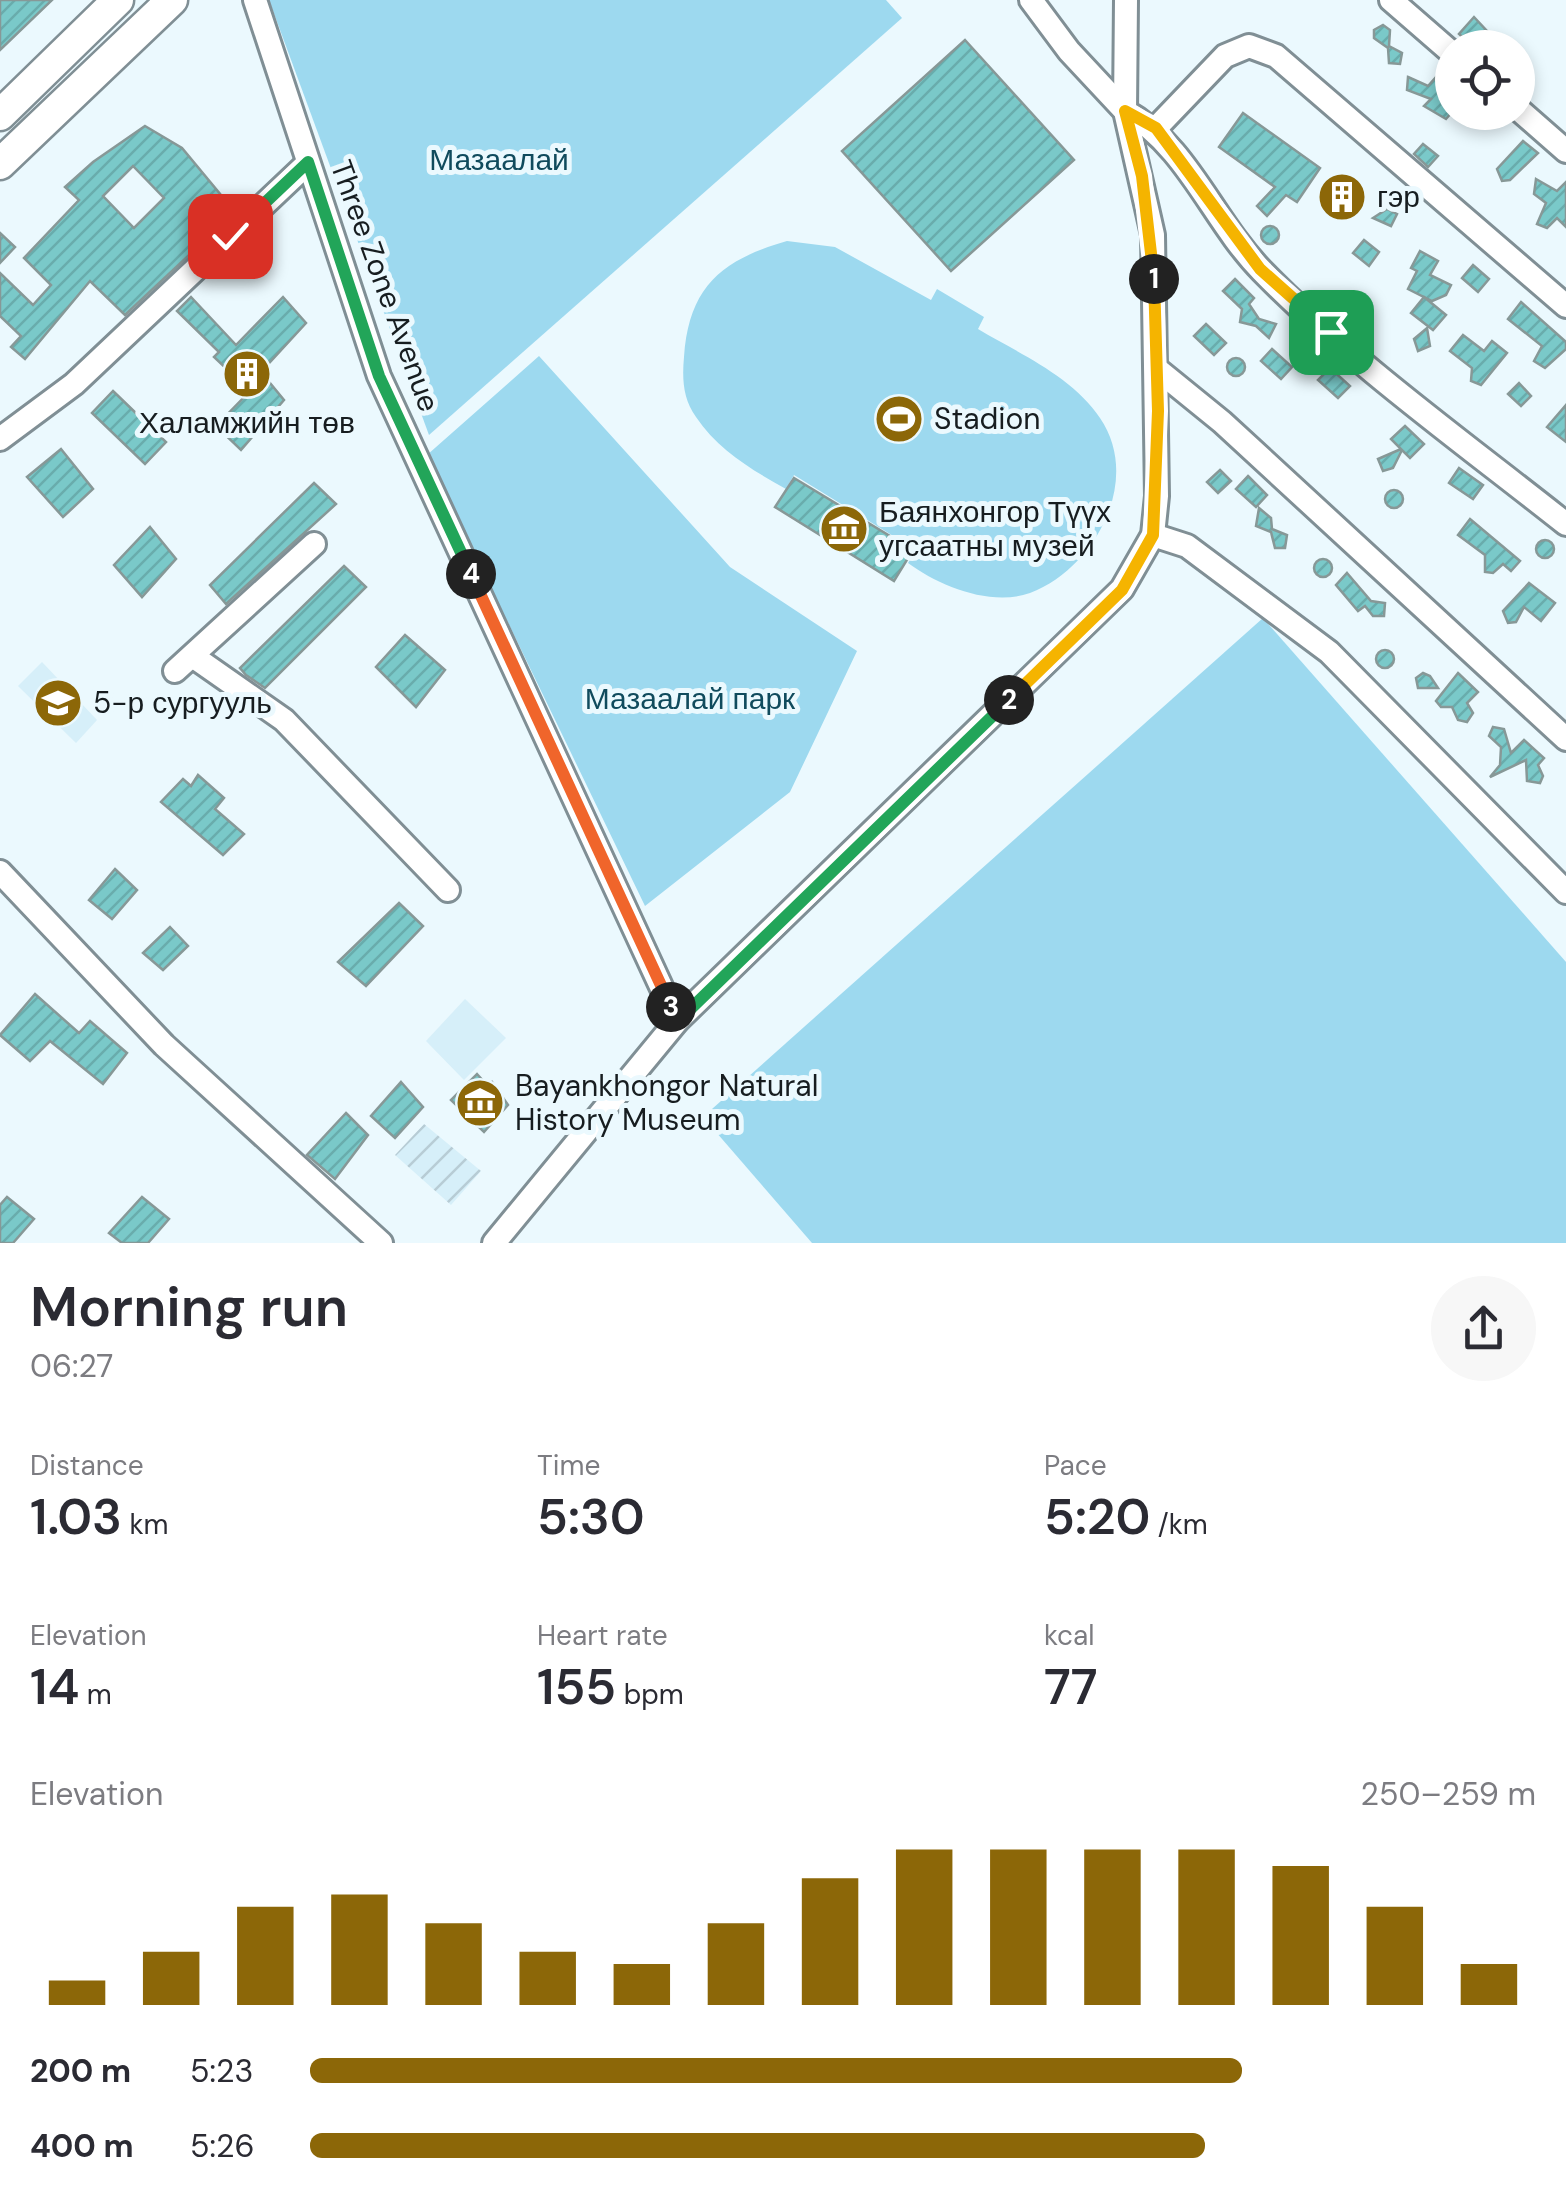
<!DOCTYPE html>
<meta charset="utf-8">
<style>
:root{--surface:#fff;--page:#f7f7f7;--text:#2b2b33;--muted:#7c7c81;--accent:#8c6708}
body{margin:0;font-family:"DM Sans",sans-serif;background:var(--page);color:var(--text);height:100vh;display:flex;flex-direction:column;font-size:38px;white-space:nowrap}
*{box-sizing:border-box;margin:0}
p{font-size:32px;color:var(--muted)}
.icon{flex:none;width:55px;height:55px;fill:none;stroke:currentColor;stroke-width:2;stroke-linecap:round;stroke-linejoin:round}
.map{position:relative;height:1243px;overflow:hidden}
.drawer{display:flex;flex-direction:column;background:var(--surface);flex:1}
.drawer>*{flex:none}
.controls{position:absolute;left:1435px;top:30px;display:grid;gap:20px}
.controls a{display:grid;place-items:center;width:100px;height:100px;border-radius:50%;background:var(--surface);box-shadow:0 5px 15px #0003;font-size:50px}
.pin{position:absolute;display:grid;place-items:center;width:85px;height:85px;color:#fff;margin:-42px;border-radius:20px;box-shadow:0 5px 15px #0006}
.km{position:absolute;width:50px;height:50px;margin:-25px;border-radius:50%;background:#222;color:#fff;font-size:28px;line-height:50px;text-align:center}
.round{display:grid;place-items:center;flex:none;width:105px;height:105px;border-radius:52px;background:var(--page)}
.headline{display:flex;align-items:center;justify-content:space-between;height:170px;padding:0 30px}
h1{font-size:55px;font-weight:600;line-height:75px}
.stats{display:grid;grid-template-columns:repeat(3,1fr);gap:15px;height:170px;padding:10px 30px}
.stats div{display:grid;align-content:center}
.stats b{font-size:50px;font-weight:600}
.stats small{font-size:28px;font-weight:400}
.stats p{font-size:28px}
.chart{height:280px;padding:20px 30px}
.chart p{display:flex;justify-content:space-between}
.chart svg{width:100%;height:180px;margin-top:10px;stroke:var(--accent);stroke-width:6}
ul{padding:0 30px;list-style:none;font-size:32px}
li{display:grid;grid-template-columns:160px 120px 1fr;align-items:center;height:75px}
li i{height:25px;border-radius:12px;background:var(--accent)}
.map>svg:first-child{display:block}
</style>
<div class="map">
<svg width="1566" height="1243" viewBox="0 0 1566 1243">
<defs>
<pattern id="industrial-furrows" width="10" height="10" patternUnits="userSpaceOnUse" patternTransform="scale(2.5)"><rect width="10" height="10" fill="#d6eff9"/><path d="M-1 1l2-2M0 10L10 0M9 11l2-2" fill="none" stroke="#b7ccd5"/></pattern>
<pattern id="building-hatch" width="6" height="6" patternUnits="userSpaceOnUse" patternTransform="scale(2.5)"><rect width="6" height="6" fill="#7ac9c9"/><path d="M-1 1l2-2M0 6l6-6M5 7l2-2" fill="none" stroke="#69acac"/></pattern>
</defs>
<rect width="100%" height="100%" fill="#ebf9fe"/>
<!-- built -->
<g fill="#d6eff9">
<polygon points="42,662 97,720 76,743 18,686"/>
<polygon points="465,999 506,1038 464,1080 426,1041"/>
</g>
<!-- industrial -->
<polygon fill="url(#industrial-furrows)" points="424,1124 481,1171 451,1205 395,1155"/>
<!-- green -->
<g fill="#9dd9ef">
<polygon points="269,0 886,0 902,18 429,435"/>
<path d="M787,241L835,247L931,300L937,289L984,317L978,329C1020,354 1072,376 1100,418C1143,481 1094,569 1030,593C991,607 939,586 908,563L916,550L794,475L786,489C752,470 718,450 696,417C683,399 682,379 684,357C689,287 721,260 787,241Z"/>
<polygon points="539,356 730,567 857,651 790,792 645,906 427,455"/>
<polygon points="1263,618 1566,962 1566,1243 812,1243 703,1117"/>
</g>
<!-- building -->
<g fill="url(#building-hatch)" stroke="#879897" stroke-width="2.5" fill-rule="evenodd">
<polygon points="0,0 52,0 0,50"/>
<polygon points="1474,17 1487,31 1472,46 1459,34"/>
<polygon points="1383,25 1390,30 1389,46 1402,53 1400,64 1389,63 1388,48 1374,38 1374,30"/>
<polygon points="965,40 1074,160 951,271 842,151"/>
<polygon points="1408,77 1428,86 1436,77 1452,92 1452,112 1446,119 1424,106 1431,99 1407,90"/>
<polygon points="1243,113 1320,168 1297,202 1286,195 1267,216 1257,206 1275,187 1219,147"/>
<path d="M145,126L182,148L235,212L125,315L90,281L25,359L11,347L21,336L0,316V273L33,305L51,285L24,258L79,200L65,187L93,162ZM133,166L164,198L134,228L103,196Z"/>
<polygon points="1523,141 1538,153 1510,180 1502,181 1497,169"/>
<polygon points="1423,144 1438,156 1428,167 1414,154"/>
<polygon points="1536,179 1557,191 1566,182 1566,227 1557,218 1547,228 1537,224 1546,203 1534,194"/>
<polygon points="1387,209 1397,214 1391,226 1373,218"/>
<circle cx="1270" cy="235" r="9"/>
<polygon points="0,233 15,247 0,263"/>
<polygon points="1364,240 1379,252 1369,266 1353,253"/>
<polygon points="1420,251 1438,261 1430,275 1451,285 1446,295 1432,301 1408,289 1417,271 1411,268"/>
<polygon points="1473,265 1489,279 1478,292 1462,278"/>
<polygon points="1235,279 1254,298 1249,304 1259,319 1276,324 1269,338 1256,326 1240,322 1242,309 1223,291"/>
<polygon points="191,297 236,345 283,297 306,323 261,372 284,400 241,450 216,426 250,391 214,357 219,352 177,311"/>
<polygon points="1424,297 1446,315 1433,330 1411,313"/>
<polygon points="1521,302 1566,342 1566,349 1545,368 1534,361 1542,346 1508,319"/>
<polygon points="1206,324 1226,343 1214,355 1194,336"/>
<polygon points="1427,328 1430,346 1418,351 1414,339"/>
<polygon points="1463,335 1484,351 1492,341 1507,353 1481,385 1471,381 1472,368 1450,351"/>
<polygon points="1272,349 1292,367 1281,379 1261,361"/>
<circle cx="1236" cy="367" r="9"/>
<polygon points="1330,368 1350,386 1338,398 1318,380"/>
<polygon points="1519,383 1531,396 1521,406 1508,394"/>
<polygon points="113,391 166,442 145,464 92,413"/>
<polygon points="1566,405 1566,442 1547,427"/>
<polygon points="1405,426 1424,444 1410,458 1402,450 1393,468 1383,471 1378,459 1401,449 1391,439"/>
<polygon points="61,449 93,489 63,517 27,477"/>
<polygon points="1459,468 1483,485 1473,499 1449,483"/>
<polygon points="1220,470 1231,481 1218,493 1207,482"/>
<polygon points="1248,476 1267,495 1256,507 1236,489"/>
<polygon points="794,478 913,550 894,581 775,507"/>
<polygon points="314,483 336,504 226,604 210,585"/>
<circle cx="1394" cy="499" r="9"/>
<polygon points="1259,508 1271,518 1272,529 1287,535 1285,548 1275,548 1271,532 1256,526"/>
<polygon points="1470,519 1520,561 1511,571 1503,564 1493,573 1485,572 1485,555 1458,535"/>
<polygon points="150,527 176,559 142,597 114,565"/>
<circle cx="1545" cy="549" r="9"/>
<circle cx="1323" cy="568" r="9"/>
<polygon points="344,566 366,587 265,688 246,675 240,668"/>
<polygon points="1347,573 1371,601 1385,603 1384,616 1373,616 1365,606 1358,611 1336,585"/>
<polygon points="1529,583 1555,603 1541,621 1524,607 1516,622 1508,623 1503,611"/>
<polygon points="405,635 445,670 416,707 376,667"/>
<circle cx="1385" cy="659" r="9"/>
<polygon points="1423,673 1430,676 1438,688 1418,688 1416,678"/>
<polygon points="1458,673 1478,692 1467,703 1473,713 1467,722 1458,720 1452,707 1441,707 1436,701"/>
<polygon points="1493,727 1504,729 1511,753 1524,740 1544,758 1538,765 1543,776 1540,783 1527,781 1526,760 1490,777 1500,765 1501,747 1489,736"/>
<polygon points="198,775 224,798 215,809 244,834 223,855 161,802 183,779 191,786"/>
<polygon points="115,869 137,890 112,919 89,900"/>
<polygon points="399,903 423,926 366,986 338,962"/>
<polygon points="170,927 188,946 163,970 143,953"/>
<polygon points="35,994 79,1033 90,1021 127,1053 103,1084 50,1041 30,1061 0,1035"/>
<polygon points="477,1074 487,1085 492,1082 508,1105 484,1132 451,1100"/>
<polygon points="401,1082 423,1107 395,1138 371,1116"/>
<polygon points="346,1113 368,1135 335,1179 307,1155"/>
<polygon points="7,1197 34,1219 13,1243 0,1243 0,1205"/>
<polygon points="142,1197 169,1219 148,1243 122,1243 109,1233"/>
</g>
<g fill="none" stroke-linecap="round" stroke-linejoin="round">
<!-- minor casing -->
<g stroke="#808f95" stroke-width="28">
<g id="minor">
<polyline points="255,0 379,376 677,1021"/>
<path d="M1126,0L1125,111C1188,146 1212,220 1262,271C1352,363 1464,443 1566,524"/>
<polyline points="1391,0 1452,53"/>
<polyline points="1518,109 1566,151"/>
<polyline points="1156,128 1225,56 1249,46 1276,56 1566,306"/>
<polyline points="1158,370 1222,422 1566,739"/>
<polyline points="0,439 74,384 308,163"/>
<polyline points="1153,535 1187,546 1329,652 1566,892"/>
<polyline points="194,657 284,720 448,890"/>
<polyline points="175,671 314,544"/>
<polyline points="0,872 164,1045 381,1243"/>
<polyline points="494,1243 677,1021 1122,589 1153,535 1157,496 1153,235 1125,111 1069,51 1031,0"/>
</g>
</g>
<!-- major casing -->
<g stroke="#808f95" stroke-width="35">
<g id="major">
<polyline points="0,115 118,0"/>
<polyline points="0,164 172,0"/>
</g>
</g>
<!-- minor -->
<use href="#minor" stroke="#fff" stroke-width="22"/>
<!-- major -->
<use href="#major" stroke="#fff" stroke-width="30"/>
</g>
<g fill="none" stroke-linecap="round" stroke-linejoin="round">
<!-- split-1 casing -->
<g stroke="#fff" stroke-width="20">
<polyline id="split-1" points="1154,279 1142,176 1125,111 1156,128 1260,269 1331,332"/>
</g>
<!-- split-2 casing -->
<g stroke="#fff" stroke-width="20">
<polyline id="split-2" points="1009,700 1122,590 1153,535 1158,411 1154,279"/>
</g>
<!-- split-3 casing -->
<g stroke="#fff" stroke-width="20">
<polyline id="split-3" points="671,1007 678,1021 1009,700"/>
</g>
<!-- split-4 casing -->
<g stroke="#fff" stroke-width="20">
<polyline id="split-4" points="471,574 671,1007"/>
</g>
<!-- split-5 casing -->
<g stroke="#fff" stroke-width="20">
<polyline id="split-5" points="230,236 308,162 379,376 471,574"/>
</g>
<!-- split-1 -->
<use href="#split-1" stroke="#f5b400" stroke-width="12"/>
<!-- split-2 -->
<use href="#split-2" stroke="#f5b400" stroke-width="12"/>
<!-- split-3 -->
<use href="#split-3" stroke="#22a559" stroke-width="12"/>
<!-- split-4 -->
<use href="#split-4" stroke="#f0652b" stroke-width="12"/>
<!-- split-5 -->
<use href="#split-5" stroke="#22a559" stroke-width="12"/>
</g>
<!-- icons -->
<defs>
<g id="building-disc" transform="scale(2.5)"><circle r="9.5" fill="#8c6708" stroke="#ebf9fe"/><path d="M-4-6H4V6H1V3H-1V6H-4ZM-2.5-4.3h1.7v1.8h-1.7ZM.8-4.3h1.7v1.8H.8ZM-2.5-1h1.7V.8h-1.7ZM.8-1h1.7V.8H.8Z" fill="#fff"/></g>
<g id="stadium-disc" transform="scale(2.5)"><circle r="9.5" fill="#8c6708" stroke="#ebf9fe"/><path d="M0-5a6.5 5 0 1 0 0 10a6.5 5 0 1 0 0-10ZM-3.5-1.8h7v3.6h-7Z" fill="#fff"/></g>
<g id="museum-disc" transform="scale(2.5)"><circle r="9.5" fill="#8c6708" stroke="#ebf9fe"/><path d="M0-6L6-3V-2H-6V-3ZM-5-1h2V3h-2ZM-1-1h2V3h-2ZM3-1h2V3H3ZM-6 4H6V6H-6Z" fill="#fff"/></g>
<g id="school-disc" transform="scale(2.5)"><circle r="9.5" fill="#8c6708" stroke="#ebf9fe"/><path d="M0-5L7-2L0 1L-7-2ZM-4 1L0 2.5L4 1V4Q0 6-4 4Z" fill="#fff"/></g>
</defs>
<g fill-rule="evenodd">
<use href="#building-disc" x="1342" y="197"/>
<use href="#building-disc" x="247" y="374"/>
<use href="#stadium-disc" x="899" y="419"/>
<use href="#museum-disc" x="844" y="529"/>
<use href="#school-disc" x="58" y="703"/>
<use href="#museum-disc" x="480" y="1103"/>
</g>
<g text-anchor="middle" stroke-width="10" stroke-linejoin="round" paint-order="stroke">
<!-- park labels -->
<g font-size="30" fill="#104b5d" stroke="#ebf9fe">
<text x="499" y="170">Мазаалай</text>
<text x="690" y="709">Мазаалай парк</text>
</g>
<!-- poi labels -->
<g font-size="30" fill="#171d20" stroke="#ebf9fe" text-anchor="start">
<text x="1377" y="207">гэр</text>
<text x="934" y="429">Stadion</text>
<text x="247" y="433" text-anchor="middle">Халамжийн төв</text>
<text x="879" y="522">Баянхонгор Түүх<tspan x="879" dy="34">угсаатны музей</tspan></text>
<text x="93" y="713">5-р сургууль</text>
<text x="515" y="1096">Bayankhongor Natural<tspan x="515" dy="34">History Museum</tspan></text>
</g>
<!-- street labels -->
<g font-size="30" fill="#171d20" stroke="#ebf9fe">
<text transform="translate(385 286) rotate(70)" y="10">Three Zone Avenue</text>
</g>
</g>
</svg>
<div class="controls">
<a><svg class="icon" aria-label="locate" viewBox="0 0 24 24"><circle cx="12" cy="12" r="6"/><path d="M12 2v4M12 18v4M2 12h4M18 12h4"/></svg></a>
</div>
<div class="pin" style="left:1331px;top:332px;background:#1e9e55"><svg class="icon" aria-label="arrive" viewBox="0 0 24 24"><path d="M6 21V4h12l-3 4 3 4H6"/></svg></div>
<div class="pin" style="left:230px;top:236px;background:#d93025"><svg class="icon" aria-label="check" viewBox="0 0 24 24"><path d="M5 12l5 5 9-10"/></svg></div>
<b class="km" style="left:1154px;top:279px">1</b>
<b class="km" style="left:1009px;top:700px">2</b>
<b class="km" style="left:671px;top:1007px">3</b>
<b class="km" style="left:471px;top:574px">4</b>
</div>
<section class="drawer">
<div class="headline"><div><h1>Morning run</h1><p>06:27</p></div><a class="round"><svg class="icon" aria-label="share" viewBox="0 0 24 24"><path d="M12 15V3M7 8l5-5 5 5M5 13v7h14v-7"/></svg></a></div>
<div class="stats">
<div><p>Distance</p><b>1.03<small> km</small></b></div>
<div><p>Time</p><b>5:30</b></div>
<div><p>Pace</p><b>5:20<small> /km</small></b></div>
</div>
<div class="stats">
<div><p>Elevation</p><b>14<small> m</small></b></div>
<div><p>Heart rate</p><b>155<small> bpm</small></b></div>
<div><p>kcal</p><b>77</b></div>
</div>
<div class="chart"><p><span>Elevation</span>250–259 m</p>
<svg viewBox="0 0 160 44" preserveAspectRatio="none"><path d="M5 44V38M15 44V31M25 44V20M35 44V17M45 44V24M55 44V31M65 44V34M75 44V24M85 44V13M95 44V6M105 44V6M115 44V6M125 44V6M135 44V10M145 44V20M155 44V34"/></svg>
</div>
<ul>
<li><b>200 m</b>5:23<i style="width:76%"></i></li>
<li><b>400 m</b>5:26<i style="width:73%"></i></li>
</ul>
</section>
